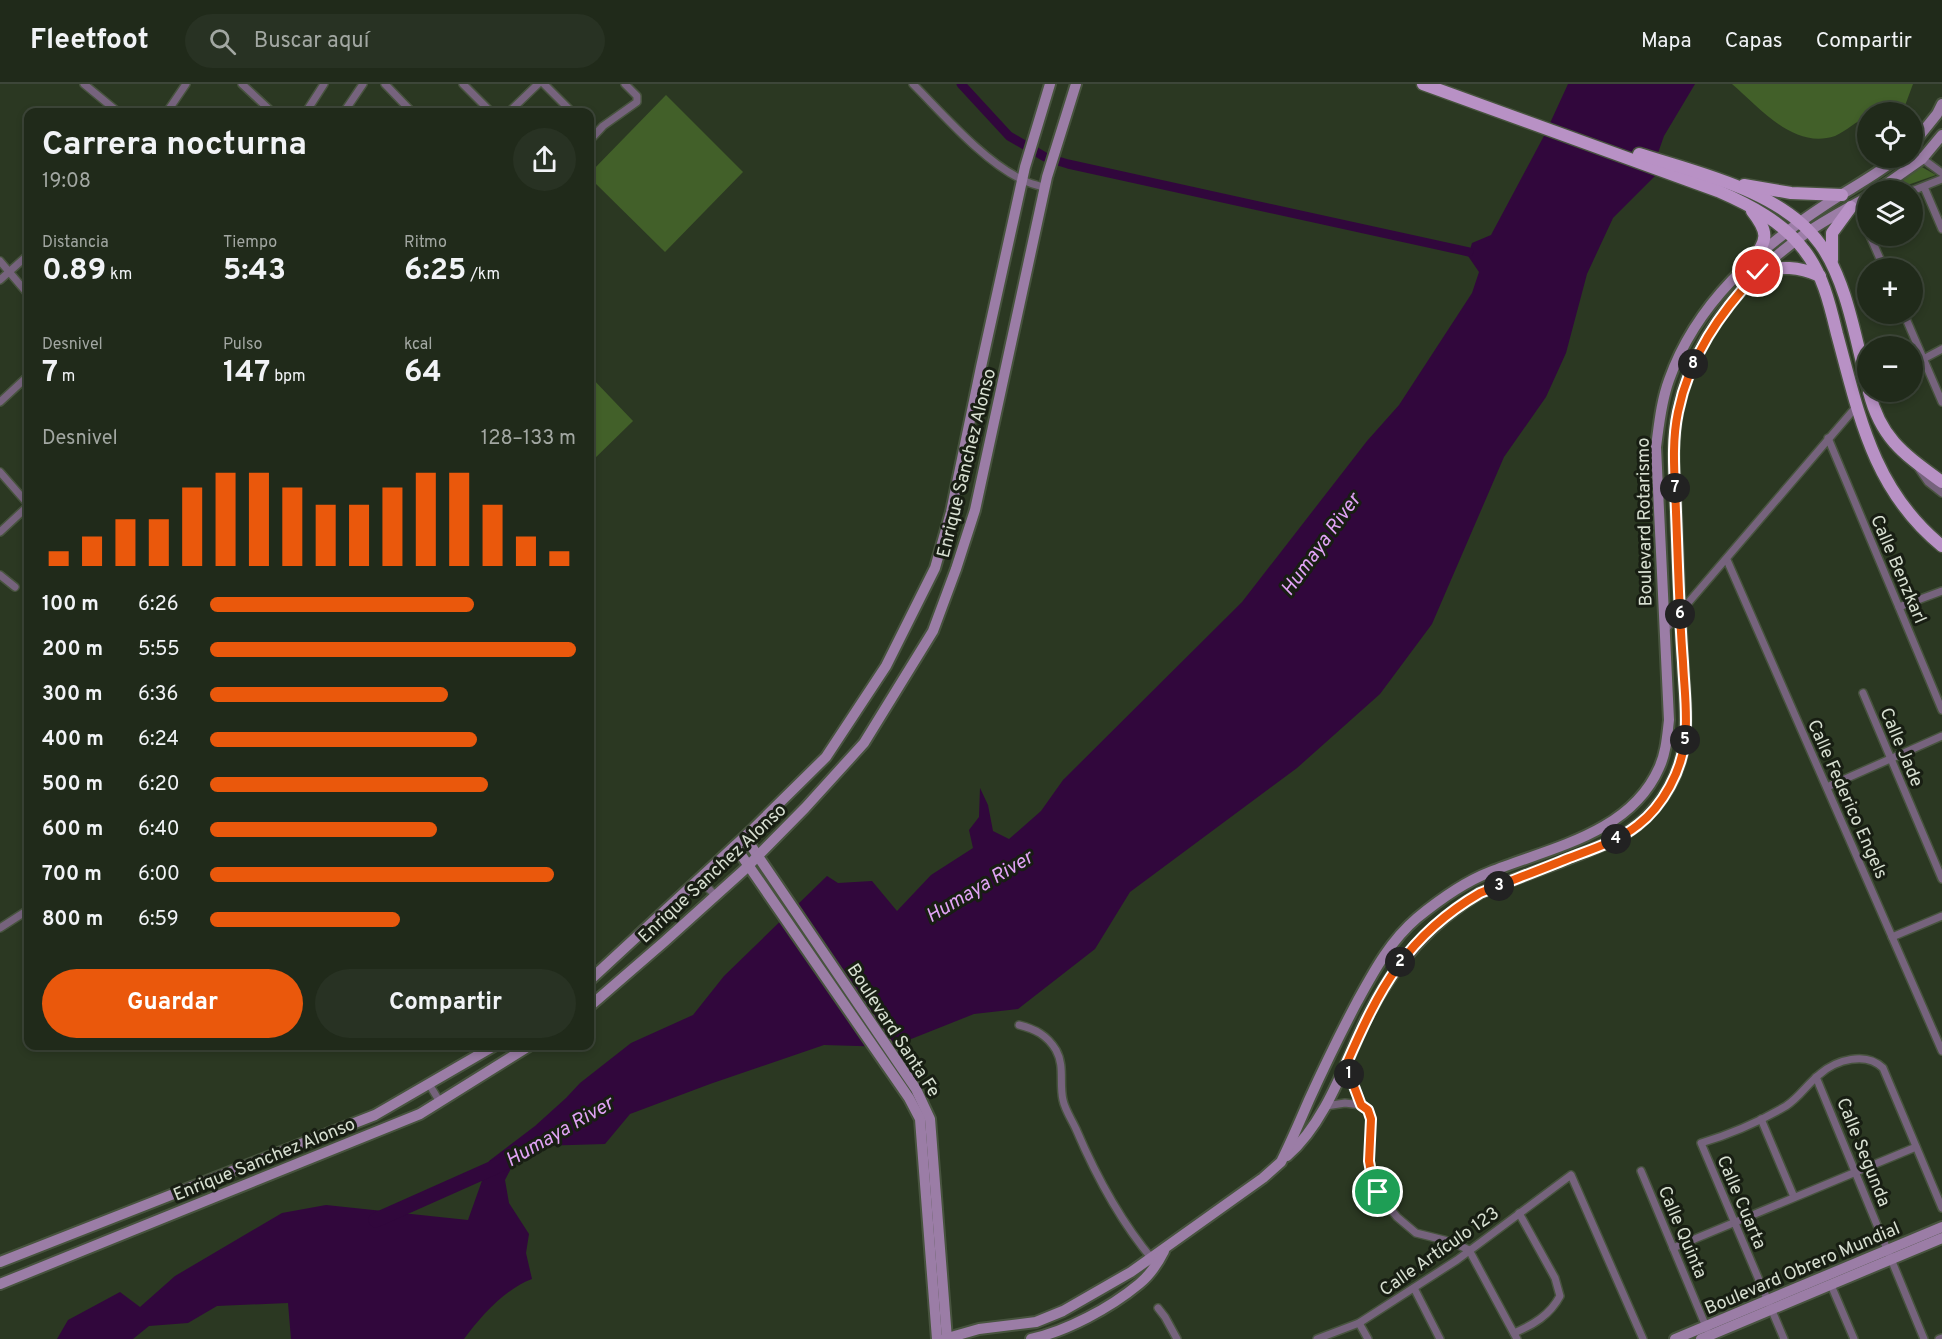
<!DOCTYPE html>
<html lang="es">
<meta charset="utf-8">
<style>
:root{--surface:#202a1a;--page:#283223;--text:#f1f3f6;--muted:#a2a7a2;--line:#3d4639;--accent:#ea580c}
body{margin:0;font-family:Overpass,sans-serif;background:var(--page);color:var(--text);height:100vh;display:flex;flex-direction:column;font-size:22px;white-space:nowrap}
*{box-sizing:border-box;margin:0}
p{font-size:20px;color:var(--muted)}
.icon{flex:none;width:33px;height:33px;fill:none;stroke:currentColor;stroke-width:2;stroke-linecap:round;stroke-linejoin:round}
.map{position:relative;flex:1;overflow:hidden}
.side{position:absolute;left:24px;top:24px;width:570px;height:942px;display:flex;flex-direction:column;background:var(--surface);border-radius:12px;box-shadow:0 3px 9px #0003,0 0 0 2px var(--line)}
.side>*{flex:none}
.controls{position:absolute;left:1857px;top:18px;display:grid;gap:12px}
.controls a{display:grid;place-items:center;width:66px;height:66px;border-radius:50%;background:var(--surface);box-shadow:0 3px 9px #0003,0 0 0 2px var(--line);font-size:30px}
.pin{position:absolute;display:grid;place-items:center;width:51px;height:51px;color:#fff;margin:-26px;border:3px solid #fff;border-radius:50%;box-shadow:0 2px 6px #0007}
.km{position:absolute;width:30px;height:30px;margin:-15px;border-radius:50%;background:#222;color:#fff;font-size:16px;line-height:30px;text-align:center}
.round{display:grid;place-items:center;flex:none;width:63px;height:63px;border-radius:32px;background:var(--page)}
.summary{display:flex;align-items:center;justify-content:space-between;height:102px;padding:0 18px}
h1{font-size:33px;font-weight:700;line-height:45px}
.stats{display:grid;grid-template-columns:repeat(3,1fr);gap:9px;height:102px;padding:6px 18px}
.stats div{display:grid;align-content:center}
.stats b{font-size:30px;font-weight:700}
.stats small{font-size:16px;font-weight:400}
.stats p{font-size:16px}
.chart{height:168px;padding:12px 18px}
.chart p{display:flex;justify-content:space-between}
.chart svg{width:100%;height:108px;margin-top:6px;stroke:var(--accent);stroke-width:6}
.cta{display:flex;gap:12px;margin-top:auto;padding:12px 18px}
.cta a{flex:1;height:69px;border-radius:36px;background:var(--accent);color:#fff;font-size:24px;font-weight:700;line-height:69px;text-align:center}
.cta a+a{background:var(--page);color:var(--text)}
ul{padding:0 18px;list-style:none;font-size:20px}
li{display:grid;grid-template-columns:96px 72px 1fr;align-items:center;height:45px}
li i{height:15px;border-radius:8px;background:var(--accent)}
header{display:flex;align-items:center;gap:36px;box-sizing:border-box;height:84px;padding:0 30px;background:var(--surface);border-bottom:2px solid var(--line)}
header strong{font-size:28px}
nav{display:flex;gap:33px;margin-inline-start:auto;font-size:21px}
.search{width:420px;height:54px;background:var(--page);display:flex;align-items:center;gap:15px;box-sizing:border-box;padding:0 21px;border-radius:33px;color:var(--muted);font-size:22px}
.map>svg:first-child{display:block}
</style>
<header>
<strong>Fleetfoot</strong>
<div class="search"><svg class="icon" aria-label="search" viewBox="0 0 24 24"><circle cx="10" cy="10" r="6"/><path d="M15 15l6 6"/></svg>Buscar aquí</div>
<nav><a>Mapa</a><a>Capas</a><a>Compartir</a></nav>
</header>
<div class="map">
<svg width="1942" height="1255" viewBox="0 0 1942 1255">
<rect width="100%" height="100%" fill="#2b3822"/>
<!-- green -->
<g fill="#426029">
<path d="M1732,0H1913L1903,27L1868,28L1867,34C1856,36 1847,47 1835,52C1794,66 1760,24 1732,0Z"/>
<polygon points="666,11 743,88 665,168 590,94 590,89"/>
<polygon points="1920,82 1936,91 1899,104 1898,103 1898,101"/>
<polygon points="590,292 633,337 590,379"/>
</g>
<!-- water -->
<path fill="#31073c" d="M1568,0H1695L1664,52L1658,69V89L1613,134L1587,190L1566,269L1546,313L1504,373L1432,540L1380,610L1297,684L1130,808L1095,865L1018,925L974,930L891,963L824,961L710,1000L630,1030L605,1060L538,1062L521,1065L505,1096L509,1119L529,1150L526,1169L532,1195C505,1205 481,1232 464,1255H291L288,1219L217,1222L188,1239L149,1242L133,1255H57L68,1236L120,1208L140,1223L175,1192L282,1129L326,1121L468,1136L489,1077L535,1042L566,1014L580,999L631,959L693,931L724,892L827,792L838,799L872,797L897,827L931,791L973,764L969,746L979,733L980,704L988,721L993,747L1009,755L1041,727L1063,696L1242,518L1367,357L1399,321L1472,209L1479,188L1468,172L1472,159L1491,151L1545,50Z"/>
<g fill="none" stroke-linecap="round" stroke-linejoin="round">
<!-- canal -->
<polyline stroke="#31073c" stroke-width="9" points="961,0 1009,52 1045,73 1068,80 1469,168"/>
<!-- river -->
<polyline stroke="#31073c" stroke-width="15" points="376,1136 504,1079 549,1054"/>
<!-- street casing -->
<g stroke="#47533e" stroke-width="10">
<g id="street">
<polyline points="84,0 118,28"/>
<polyline points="242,0 272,28"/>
<polyline points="385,0 412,28"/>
<polyline points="463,0 491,28"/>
<polyline points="544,0 572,28"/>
<path d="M913,0C943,30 984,78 1023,96C1030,100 1038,101 1045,104"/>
<polyline points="167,28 186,0"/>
<polyline points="306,28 324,0"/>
<polyline points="344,28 363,0"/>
<polyline points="509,28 538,0"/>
<polyline points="590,56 603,42 637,18 637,12 625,0"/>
<polyline points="1912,67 1942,89"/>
<polyline points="1924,103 1942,145"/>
<polyline points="1912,107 1942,95"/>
<polyline points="1856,119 1868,146"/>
<polyline points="1870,152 1884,184"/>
<polyline points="0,177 28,210"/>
<polyline points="0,196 28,171"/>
<polyline points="1904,230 1942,318"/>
<polyline points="1912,281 1942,265"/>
<polyline points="0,318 28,292"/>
<polyline points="1828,354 1942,626"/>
<polyline points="1919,385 1928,398 1942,409"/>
<polyline points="0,388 28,420"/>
<polyline points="0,448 28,422"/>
<polyline points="1727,476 1942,967"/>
<polyline points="0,491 15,503"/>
<polyline points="1899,523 1942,507"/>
<polyline points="1664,547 1856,323"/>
<polyline points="1863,609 1942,795"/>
<polyline points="1827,703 1942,652"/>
<polyline points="699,795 715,811"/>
<polyline points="0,844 28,826"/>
<polyline points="1892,853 1942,832"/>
<path d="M1019,941C1035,945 1047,951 1056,966C1065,982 1059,999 1063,1016C1065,1026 1072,1036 1076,1045C1096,1092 1120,1137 1153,1176"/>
<polyline points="1346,981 1361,1021 1368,1026 1371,1035 1369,1077 1372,1094 1378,1109 1397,1133 1416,1149 1452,1158 1469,1166 1517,1255"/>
<polyline points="1816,993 1924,1255"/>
<polyline points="429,1000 440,1018"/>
<polyline points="1326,1022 1345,1019 1361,1021"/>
<polyline points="1761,1035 1794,1113"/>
<polyline points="1641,1087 1707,1245"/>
<polyline points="1673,1164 1916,1063"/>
<polyline points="1831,1201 1854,1255"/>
<polyline points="1414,1204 1440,1255"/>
<polyline points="1158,1224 1165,1233 1177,1255"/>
<polyline points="1359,1239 1368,1255"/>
<path d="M1514,1249C1533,1241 1550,1231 1560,1212L1555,1194L1519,1129"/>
<polyline points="1317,1255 1359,1239 1457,1176 1571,1091 1643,1255"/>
<path d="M1784,1255L1701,1059C1731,1050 1759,1038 1786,1022C1800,1013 1807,1000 1820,990C1836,976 1866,967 1883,984L1942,1124"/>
<polyline points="1939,1255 1942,1254"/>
</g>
</g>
<!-- secondary casing -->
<g stroke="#47533e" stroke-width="14">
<g id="secondary">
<polyline points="1912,61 1937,30 1942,20"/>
<polyline points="1878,106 1922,75 1942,51"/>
<polyline points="745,753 916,1005 930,1035 947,1255"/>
<polyline points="735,762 909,1014 920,1035 937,1255"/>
<polyline points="590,896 751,747 826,673 886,582 935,484 951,428 981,283 1025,83 1050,0"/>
<polyline points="590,922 664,858 744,786 805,724 864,659 933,547 956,485 975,426 1047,93 1076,0"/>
<path d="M1287,1072C1325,1039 1344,982 1365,937C1392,883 1428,840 1480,809C1507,798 1534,788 1561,778C1592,765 1628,755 1651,728C1692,683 1687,639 1683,583C1680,532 1678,481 1676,429C1675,397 1671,363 1677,330C1691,259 1740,197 1798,155C1819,139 1844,126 1868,113"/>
<polyline points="0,1178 375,1031 494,962"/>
<polyline points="0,1200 420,1030 529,962"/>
<path d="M944,1255L979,1245L1036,1238L1063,1227L1131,1188L1263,1094L1281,1078C1291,1058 1300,1037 1309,1016C1324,983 1340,950 1357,918C1374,887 1390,857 1417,834C1439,816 1464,798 1490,788C1549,764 1630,750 1659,684C1666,669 1667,653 1669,636L1656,363C1659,341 1661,318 1669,296C1696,219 1758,165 1825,121C1849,105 1875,92 1897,74"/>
<path d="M1031,1255C1067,1247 1110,1224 1139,1200C1150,1191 1158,1179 1164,1167"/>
<polyline points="1675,1255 1942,1143"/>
<polyline points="1701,1255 1942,1154"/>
</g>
</g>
<!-- primary casing -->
<g stroke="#47533e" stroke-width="15">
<g id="primary">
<path d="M1423,0L1718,107C1750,121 1783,138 1804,166C1823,190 1830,221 1837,250C1859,331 1873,406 1942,462"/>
<path d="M1639,70C1698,89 1782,107 1820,160C1847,197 1856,258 1868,303"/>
<polyline points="1744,101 1791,109 1842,111"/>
<path d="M1752,127C1769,149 1768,155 1752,177"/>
<polyline points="1832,176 1832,149 1851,123"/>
<path d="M1758,188C1781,182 1798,182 1820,192"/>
<path d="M1869,308C1881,355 1904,370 1942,398"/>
</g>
</g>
<!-- street -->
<use href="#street" stroke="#76637d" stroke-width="7"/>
<!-- secondary -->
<use href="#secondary" stroke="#9b7da6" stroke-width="10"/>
<!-- primary -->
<use href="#primary" stroke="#b891c5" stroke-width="12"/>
</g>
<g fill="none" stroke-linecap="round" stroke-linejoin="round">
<!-- route casing -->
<g stroke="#fff" stroke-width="12">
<path id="route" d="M1378,1108L1372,1094L1369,1077L1371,1035L1368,1026L1361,1021L1346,981C1379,905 1406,852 1480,809C1510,797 1540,786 1569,774C1593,765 1618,757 1638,741C1663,722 1682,686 1685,655C1688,630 1684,603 1683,578C1679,528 1678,478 1676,428C1675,395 1671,361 1678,328C1689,273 1720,229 1758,188"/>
</g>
<!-- route -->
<use href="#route" stroke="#ea580c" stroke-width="8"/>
</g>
<g text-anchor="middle" stroke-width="6" stroke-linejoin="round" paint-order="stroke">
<!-- street labels -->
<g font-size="18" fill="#d8e0d2" stroke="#181e13">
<text transform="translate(966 379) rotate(-76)" y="6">Enrique Sanchez Alonso</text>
<text transform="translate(1644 438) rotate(-91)" y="6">Boulevard Rotarismo</text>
<text transform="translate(1899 485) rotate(67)" y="6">Calle Benzkarl</text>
<text transform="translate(1902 663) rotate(67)" y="6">Calle Jade</text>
<text transform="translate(1848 715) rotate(66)" y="6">Calle Federico Engels</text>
<text transform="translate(712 789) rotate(-43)" y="6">Enrique Sanchez Alonso</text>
<text transform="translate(894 946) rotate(57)" y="6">Boulevard Santa Fe</text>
<text transform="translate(1864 1068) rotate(68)" y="6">Calle Segunda</text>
<text transform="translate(264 1075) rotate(-22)" y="6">Enrique Sanchez Alonso</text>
<text transform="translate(1742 1118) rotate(67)" y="6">Calle Cuarta</text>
<text transform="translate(1683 1148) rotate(67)" y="6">Calle Quinta</text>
<text transform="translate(1439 1167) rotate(-35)" y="6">Calle Artículo 123</text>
<text transform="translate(1802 1184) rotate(-23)" y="6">Boulevard Obrero Mundial</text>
</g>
<!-- water labels -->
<g font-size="20" font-style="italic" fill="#e1a3f5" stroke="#181e13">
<text transform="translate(1320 460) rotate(-54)" y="7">Humaya River</text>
<text transform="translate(979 802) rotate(-31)" y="7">Humaya River</text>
<text transform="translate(559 1047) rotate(-30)" y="7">Humaya River</text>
</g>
</g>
</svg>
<div class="controls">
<a><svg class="icon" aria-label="locate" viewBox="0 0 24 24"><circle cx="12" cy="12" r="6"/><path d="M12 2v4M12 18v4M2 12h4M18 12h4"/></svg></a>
<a><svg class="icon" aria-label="layers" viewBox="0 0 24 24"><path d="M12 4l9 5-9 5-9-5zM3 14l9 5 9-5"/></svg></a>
<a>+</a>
<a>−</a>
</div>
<div class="pin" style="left:1378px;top:1108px;background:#1e9e55"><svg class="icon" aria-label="arrive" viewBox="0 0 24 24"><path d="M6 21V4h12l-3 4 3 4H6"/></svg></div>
<div class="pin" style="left:1758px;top:188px;background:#d93025"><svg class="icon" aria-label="check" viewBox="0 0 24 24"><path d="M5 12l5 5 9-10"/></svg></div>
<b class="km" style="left:1349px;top:990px">1</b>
<b class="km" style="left:1400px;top:878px">2</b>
<b class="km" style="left:1499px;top:802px">3</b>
<b class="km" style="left:1616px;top:755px">4</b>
<b class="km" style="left:1685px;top:656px">5</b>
<b class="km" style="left:1680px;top:530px">6</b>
<b class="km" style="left:1675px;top:404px">7</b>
<b class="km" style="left:1693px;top:280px">8</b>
<section class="side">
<div class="summary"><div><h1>Carrera nocturna</h1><p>19:08</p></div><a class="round"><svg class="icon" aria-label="share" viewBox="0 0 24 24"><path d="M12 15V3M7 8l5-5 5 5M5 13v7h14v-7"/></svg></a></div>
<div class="stats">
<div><p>Distancia</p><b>0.89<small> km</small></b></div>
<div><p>Tiempo</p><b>5:43</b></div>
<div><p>Ritmo</p><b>6:25<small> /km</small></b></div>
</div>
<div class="stats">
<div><p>Desnivel</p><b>7<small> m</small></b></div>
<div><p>Pulso</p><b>147<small> bpm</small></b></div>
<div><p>kcal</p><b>64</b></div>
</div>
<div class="chart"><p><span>Desnivel</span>128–133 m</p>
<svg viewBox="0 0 160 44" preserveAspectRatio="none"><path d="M5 44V38M15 44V32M25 44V25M35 44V25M45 44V12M55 44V6M65 44V6M75 44V12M85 44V19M95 44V19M105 44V12M115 44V6M125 44V6M135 44V19M145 44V32M155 44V38"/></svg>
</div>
<ul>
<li><b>100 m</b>6:26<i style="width:72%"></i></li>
<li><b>200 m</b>5:55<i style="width:100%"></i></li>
<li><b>300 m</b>6:36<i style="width:65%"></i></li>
<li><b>400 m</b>6:24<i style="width:73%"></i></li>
<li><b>500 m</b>6:20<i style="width:76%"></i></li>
<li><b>600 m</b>6:40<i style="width:62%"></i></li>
<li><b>700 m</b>6:00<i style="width:94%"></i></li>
<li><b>800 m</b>6:59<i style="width:52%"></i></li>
</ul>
<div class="cta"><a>Guardar</a><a>Compartir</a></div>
</section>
</div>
